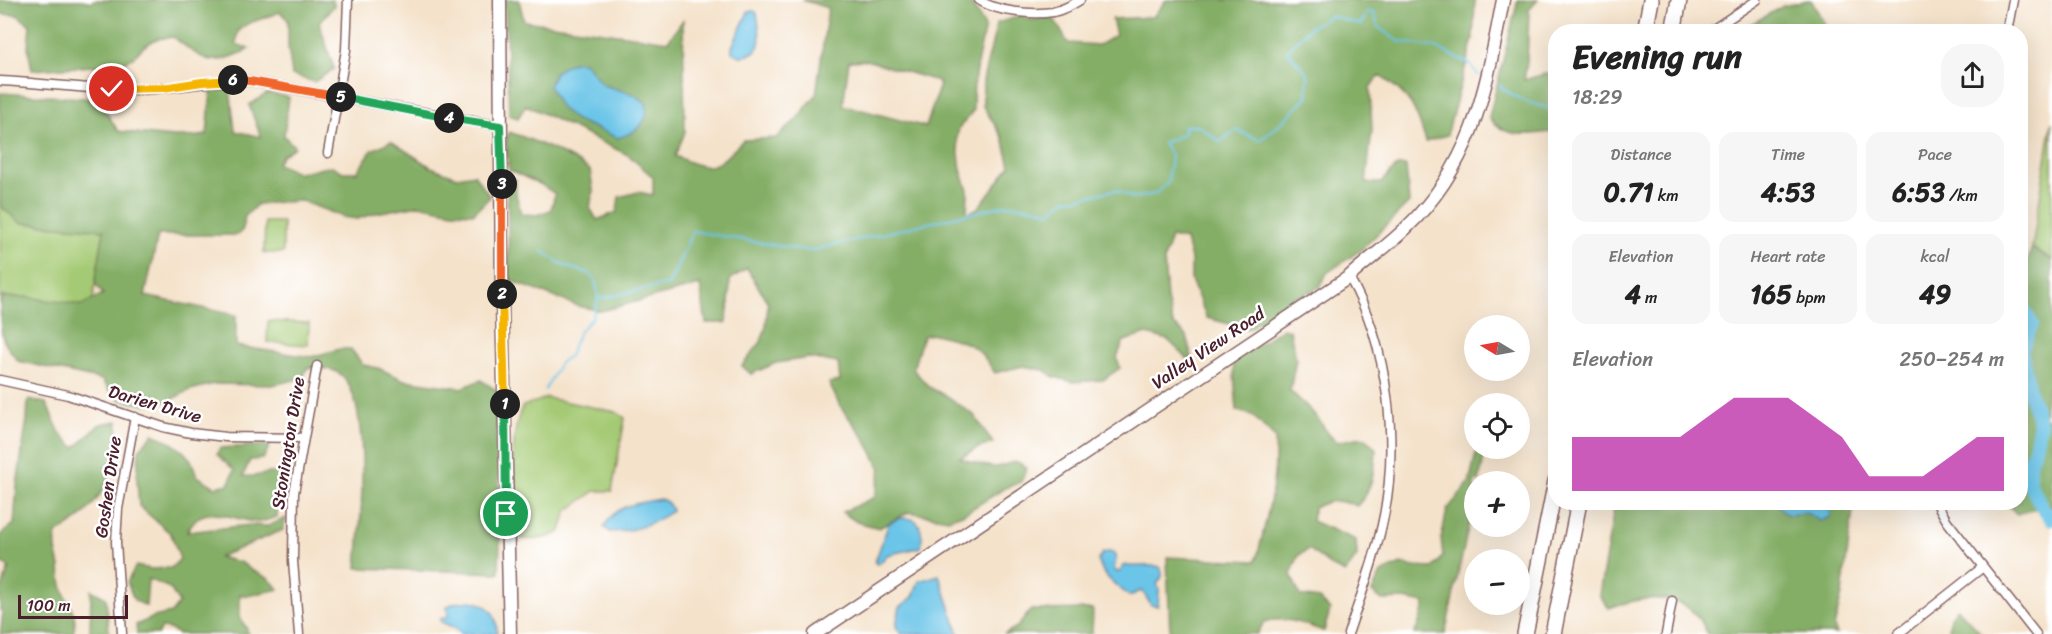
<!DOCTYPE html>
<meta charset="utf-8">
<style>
:root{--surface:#fff;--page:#f6f6f6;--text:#222;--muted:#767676;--accent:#b5179e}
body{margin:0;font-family:Sriracha,sans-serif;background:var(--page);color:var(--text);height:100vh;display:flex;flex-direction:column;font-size:22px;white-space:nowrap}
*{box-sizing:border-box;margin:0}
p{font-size:20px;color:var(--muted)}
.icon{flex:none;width:33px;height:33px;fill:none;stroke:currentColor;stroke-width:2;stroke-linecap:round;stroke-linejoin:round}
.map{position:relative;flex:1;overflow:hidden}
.details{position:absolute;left:1548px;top:24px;width:480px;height:486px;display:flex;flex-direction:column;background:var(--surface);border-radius:24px;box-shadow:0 6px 24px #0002}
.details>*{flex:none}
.needle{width:39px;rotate:280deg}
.tools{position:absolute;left:1464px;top:315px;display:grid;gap:12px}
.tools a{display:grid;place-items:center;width:66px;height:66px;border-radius:50%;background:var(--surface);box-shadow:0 6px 24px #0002;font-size:30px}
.scale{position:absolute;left:18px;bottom:15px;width:110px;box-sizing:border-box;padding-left:6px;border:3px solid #4a1f2b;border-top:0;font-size:16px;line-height:21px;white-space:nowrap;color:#4a1f2b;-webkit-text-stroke:4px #fff;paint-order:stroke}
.pin{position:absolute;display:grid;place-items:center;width:51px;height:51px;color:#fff;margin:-26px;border:3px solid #fff;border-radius:50%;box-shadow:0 2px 6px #0007}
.km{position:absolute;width:30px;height:30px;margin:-15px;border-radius:50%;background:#222;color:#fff;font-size:16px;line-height:30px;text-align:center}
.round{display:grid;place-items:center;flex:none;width:63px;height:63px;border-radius:24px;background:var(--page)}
.headline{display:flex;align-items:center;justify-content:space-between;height:102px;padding:0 24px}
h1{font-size:33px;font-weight:700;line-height:45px}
.stats{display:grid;grid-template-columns:repeat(3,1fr);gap:9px;height:102px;padding:6px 24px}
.stats div{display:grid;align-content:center;border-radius:15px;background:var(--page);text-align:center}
.stats b{font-size:26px;font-weight:700}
.stats small{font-size:16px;font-weight:400}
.stats p{font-size:16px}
.chart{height:168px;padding:12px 24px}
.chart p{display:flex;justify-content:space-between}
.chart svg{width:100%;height:108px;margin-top:6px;fill:var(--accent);opacity:.7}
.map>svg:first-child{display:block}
</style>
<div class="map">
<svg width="2052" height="634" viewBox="0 0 2052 634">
<rect width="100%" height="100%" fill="#fff"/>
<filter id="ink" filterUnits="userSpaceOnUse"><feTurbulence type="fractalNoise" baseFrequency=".0167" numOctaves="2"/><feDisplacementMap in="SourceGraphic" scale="12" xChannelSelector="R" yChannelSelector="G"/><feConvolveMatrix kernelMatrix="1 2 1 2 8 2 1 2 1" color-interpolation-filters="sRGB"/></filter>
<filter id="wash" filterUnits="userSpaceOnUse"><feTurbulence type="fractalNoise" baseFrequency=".008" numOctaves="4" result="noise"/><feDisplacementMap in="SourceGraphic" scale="24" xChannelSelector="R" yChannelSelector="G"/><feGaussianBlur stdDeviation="1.35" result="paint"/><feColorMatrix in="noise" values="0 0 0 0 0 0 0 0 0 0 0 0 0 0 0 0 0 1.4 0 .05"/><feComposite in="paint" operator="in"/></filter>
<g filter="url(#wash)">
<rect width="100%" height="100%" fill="#f4e2ca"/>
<!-- green -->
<g fill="#a5ca74" stroke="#787450" stroke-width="1.5">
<polygon points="2052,122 2052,260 2032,248"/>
<polygon points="0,163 114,177 88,327 0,311"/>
<polygon points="265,222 283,222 283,253 264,253"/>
<polygon points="268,321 309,323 308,345 267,342"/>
<path d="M547,398L616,412L625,418L612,491H595L567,511L561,531C548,539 527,543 514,535L512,525C513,494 509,432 523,406Z"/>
</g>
<!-- forest -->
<g fill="#84ae66" stroke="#676648" stroke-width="1.5" fill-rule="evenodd">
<path d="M0,0H82L91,2L94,0H333L334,6L319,22L334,69L314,82L292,75L288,46V20L280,12L247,24L238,32L236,44L250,49C209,68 207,62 173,37L156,39L143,47L133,58L110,69L94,66L32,70L28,47L30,25L17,15L0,14Z"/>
<path d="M505,0H519L524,21L668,41L683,20L685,132L675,156C713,173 715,169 743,140L776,138L796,120L816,95L828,8L802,0H969L985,26C979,54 972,81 973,111L959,128L957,138L961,170L968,190L967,214L978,208L1010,166L1003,138L983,106V80L997,23L1023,15L1030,20L1053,17L1068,43L1099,45L1116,35L1112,19L1153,17L1166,0H1475L1473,39L1447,135L1426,142C1416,109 1411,95 1380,76L1370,87L1372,130L1366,183H1381L1397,166H1406L1409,203L1361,250L1327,273L1320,287L1288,301L1248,329L1207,318L1191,280V259L1186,240L1171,237L1164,259L1167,299L1173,324L1187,336L1193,364L1168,340L1147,334L1124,341L1117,357L1120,368L1103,380L1073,382L1054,377L1044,370L1023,366L995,373C980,349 973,343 946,337C936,334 932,333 923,336L913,369L929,387L944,395L974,415L993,443L978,448L960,458C971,461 984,467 995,467C1010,467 1011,455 1027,468L1021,482L1005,488L965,513L948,519L909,512L879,528L857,522L842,512L875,497L881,469L863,436L840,406L829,383L840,381L838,363L809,358L776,363L751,374L742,366L761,342L766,326L768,303L747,268L730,280L729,304L726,323H706L700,285L601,311L578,306L509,280L507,180L516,179V194L521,214L537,215L551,210L555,194L540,184L509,170L506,142L509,132C538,142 565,153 590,170L593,190L590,208L597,220L617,212L619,197L638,192L653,195V177L628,155L526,105L518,118L509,115ZM866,60L937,81L940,84L926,127L843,105L849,61Z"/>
<path d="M1518,0H1538L1529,10L1527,63L1524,80L1548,73L1555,79V102L1552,132C1528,135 1504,139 1489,117Z"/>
<polygon points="1811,0 1829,31 1739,31 1783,6"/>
<path d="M230,88L235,131L261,137L249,105L268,93L289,97L284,136L295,147L282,155L277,164L299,173L332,166L343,172H357L372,150L391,141L431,167L457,177L474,174L490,197L474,213L453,212L419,205L376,213L357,219L343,217L302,201L282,202L258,204L245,216L243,229L238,235H158L145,296L236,315V346L311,357L340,349H351L363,365L378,368L404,380L461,388L481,380L496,390V451L501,504L499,573L357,568C360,530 375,389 335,371C327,368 315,369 307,368L303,378L272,385L214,384L190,390L168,401L143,405L120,400L112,395L102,380L18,361C14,355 7,348 4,341C0,332 0,305 2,297H27L82,305L103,294L95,283L104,230L21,223L0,206V93L84,98L99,101L118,131C148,134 177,140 207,135L211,90Z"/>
<path d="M2032,248L2052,260V381L2047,391L2044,417L2052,422V508C2046,507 2024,511 2017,514L2006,503L2020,502L2021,282Z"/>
<path d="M1283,328L1290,331L1296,359L1290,391C1300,400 1310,408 1318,419C1325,428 1327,435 1337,442L1356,438H1366L1376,449C1375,471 1372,490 1357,506C1341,500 1329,499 1314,508L1312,521L1356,540L1357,556L1345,573L1331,566L1309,549L1299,555L1291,574L1300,596L1319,599L1330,610L1324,631C1305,625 1284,615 1264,622L1257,634H1170L1167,557L1256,561C1267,517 1277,484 1275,438L1252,415L1237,411L1233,362Z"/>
<path d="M28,400L46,403L60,433L75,448L100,424L118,421C117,473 103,508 56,534C55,549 56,549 59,562C61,569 60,578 62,585C65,605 80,609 73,634H0L3,612L0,611V589L2,588L9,567L0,561V535L14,524L17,485L27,419Z"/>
<path d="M153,434L169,441L184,452L191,460L197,476L215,487L229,484L234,470L217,454L220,448L270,445L263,459L250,460L243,476C258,478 270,470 282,473L277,517C272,518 265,521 259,522C233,522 203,498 187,532L250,525L268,526L286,518L283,530L219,557L242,563L251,570L268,578L279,589L247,596L240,594V618L247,629L248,634H178L170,629L161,628L158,634H137L136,625L154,617L171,613L179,603L170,588L148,579L146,606L134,600L127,582L136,566L151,569L171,568L180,559L171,534L139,506L137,480L139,450Z"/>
<polygon points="1477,449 1486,449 1479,481 1474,482 1474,501 1445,634 1414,634 1418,626 1425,603 1404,599 1382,600 1372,592 1381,573 1401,564 1414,567 1433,568 1443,556 1441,539 1447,510 1469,483"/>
<path d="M1615,503H1854L1842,594L1834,627L1837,634H1708C1705,629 1702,622 1698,617C1675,590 1639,598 1609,608L1599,595Z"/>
<polygon points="91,590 106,598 109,634 90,634"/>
<polygon points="1957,608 1981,633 1981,634 1949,634 1950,617"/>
<polygon points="1093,609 1092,634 1004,634 1017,627 1031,610"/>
</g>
<!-- water -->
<g fill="#6ac5e8" stroke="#5a728a" stroke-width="1.5">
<path d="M754,11L757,13C758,26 766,48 750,54C743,58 738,56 732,52V47L748,12Z"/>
<path d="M572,62H584L603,85L633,94L646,103C650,122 636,133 618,138L576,120L561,108L549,86L555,72Z"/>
<path d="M660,499C667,501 670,504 672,511C653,524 633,532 610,532L604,527C617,503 636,504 660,499Z"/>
<polygon points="1775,503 1829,503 1831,517 1820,521 1806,513 1788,515"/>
<path d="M900,518C905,518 913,518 916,521C922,526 923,540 921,547L887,555L880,563L876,564L875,562L889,523Z"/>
<path d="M1108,552L1114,553L1116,560L1114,569L1117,572L1121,571L1123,565C1136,569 1148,563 1160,567C1164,575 1162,578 1157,584L1159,589L1158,606L1151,605L1145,595L1141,591L1129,596C1117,585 1103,578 1098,560L1103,553Z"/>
<polygon points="939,575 959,634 901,634 896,626 900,607 913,597 919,581"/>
<path d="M471,601C491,605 497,614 497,634H461L453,627L441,622L440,619L448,617L447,607L454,603Z"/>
</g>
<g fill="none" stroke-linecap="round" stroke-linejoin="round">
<!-- stream -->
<g stroke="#6ac5e8" stroke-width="2">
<path d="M1499,85C1514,99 1535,105 1556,110"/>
<path d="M542,251C549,255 555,261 562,264C584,276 596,264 598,298"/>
<polyline points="545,390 560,363 569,356 579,332 592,318 598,299 669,284 693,231 809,251 1005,205 1023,206 1051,212 1065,199 1079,198 1115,190 1134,198 1155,194 1168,183 1171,155 1163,143 1184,134 1184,126 1199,126 1220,142 1236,130 1260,140 1278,126 1307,97 1308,74 1287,51 1310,27 1331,16 1361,25 1367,12 1374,13 1378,27 1398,41 1437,48 1470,64 1479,76"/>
</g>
<!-- river -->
<polyline stroke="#6ac5e8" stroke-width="14" points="2020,305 2032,324 2021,350 2029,391 2040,423 2035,448 2029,462 2029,482 2043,509 2052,519"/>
</g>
</g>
<g filter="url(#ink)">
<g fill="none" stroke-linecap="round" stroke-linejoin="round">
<!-- street casing -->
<g stroke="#866363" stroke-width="11">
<g id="street">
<path d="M979,0C996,12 1032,15 1053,12C1062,10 1072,5 1080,0"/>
<polyline points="1712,30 1757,0"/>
<polyline points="2007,32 2013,0"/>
<path d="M0,81C45,83 90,90 135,90C174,90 211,79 250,81L500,126"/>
<polyline points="328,153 346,50 348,0"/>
<polyline points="0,380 68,395 163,427 191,433 226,437 303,438"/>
<polyline points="1936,502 1947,521 2036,634"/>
<polyline points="122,634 116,542 118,509 135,417"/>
<polyline points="299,634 293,561 294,493 317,366"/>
<path d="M1348,634C1360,598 1374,562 1382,525C1400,447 1389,346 1349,277"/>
<polyline points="1666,634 1672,601"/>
<polyline points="1898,634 1983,567"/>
</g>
</g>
<!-- secondary casing -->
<g stroke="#866363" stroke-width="15">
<g id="secondary">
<polyline points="500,0 502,302 510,634"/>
<path d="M815,634L1349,277C1367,260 1388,246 1405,229C1474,164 1486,88 1503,0"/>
</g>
</g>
<!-- highway casing -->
<g stroke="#866363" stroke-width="18">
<g id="highway">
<polyline points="1645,32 1651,0"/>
<polyline points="1673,32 1679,0"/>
<polyline points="1525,634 1556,481"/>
<polyline points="1553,634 1579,502"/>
</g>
</g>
<!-- street -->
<use href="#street" stroke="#fff" stroke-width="8"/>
<!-- secondary -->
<use href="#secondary" stroke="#fff" stroke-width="12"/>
<!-- highway -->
<use href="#highway" stroke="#fff" stroke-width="15"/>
</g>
</g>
<g fill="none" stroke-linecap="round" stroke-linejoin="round" filter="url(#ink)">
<!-- split-1 casing -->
<g stroke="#fff" stroke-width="12">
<polyline id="split-1" points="505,404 506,514"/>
</g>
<!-- split-2 casing -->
<g stroke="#fff" stroke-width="12">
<polyline id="split-2" points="502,294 505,404"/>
</g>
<!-- split-3 casing -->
<g stroke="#fff" stroke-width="12">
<polyline id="split-3" points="502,184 502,294"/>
</g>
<!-- split-4 casing -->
<g stroke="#fff" stroke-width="12">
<polyline id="split-4" points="449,118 500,126 502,184"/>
</g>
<!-- split-5 casing -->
<g stroke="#fff" stroke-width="12">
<polyline id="split-5" points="341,97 449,118"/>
</g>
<!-- split-6 casing -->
<g stroke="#fff" stroke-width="12">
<polyline id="split-6" points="233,80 250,81 341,97"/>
</g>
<!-- split-7 casing -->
<g stroke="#fff" stroke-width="12">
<polyline id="split-7" points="112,89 163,88 202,82 233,80"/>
</g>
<!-- split-1 -->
<use href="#split-1" stroke="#22a559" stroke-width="8"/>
<!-- split-2 -->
<use href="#split-2" stroke="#f5b400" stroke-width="8"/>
<!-- split-3 -->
<use href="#split-3" stroke="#f0652b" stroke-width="8"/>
<!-- split-4 -->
<use href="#split-4" stroke="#22a559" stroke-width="8"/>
<!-- split-5 -->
<use href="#split-5" stroke="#22a559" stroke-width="8"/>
<!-- split-6 -->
<use href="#split-6" stroke="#f0652b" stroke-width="8"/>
<!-- split-7 -->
<use href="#split-7" stroke="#f5b400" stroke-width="8"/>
</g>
<g text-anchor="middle" stroke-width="5" stroke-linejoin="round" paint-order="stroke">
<!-- street labels -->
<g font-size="18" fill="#4a1f2b" stroke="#fff">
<text transform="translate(1208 348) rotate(-34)" y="6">Valley View Road</text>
<text transform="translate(155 404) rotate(16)" y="6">Darien Drive</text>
<text transform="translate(288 443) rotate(-81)" y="6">Stonington Drive</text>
<text transform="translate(108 487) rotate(-82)" y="6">Goshen Drive</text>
</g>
</g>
</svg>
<div class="tools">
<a><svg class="needle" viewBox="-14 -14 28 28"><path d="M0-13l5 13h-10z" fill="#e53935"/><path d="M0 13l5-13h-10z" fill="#767676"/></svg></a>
<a><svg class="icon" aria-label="locate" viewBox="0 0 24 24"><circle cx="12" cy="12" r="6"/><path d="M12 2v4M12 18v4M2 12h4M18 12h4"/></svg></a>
<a>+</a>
<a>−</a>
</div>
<div class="scale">100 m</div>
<div class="pin" style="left:506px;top:514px;background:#1e9e55"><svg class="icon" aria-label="arrive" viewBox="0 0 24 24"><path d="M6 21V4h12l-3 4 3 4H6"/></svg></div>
<div class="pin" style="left:112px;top:89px;background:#d93025"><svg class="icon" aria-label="check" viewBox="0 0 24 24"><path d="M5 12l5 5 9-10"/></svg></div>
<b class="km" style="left:505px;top:404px">1</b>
<b class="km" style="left:502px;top:294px">2</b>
<b class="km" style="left:502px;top:184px">3</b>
<b class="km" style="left:449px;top:118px">4</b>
<b class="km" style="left:341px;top:97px">5</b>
<b class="km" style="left:233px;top:80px">6</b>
<section class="details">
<div class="headline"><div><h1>Evening run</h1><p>18:29</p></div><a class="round"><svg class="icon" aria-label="share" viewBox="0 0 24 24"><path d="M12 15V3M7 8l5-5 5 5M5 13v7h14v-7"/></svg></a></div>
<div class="stats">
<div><p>Distance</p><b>0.71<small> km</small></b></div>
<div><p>Time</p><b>4:53</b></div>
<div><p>Pace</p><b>6:53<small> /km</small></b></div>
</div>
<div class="stats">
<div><p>Elevation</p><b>4<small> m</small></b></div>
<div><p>Heart rate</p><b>165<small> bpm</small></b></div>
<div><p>kcal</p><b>49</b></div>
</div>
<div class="chart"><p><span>Elevation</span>250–254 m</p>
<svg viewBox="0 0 160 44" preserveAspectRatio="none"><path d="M0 44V22L10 22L20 22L30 22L40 22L50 14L60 6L70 6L80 6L90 14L100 22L110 38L120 38L130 38L140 30L150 22L160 22V44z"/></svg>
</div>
</section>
</div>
